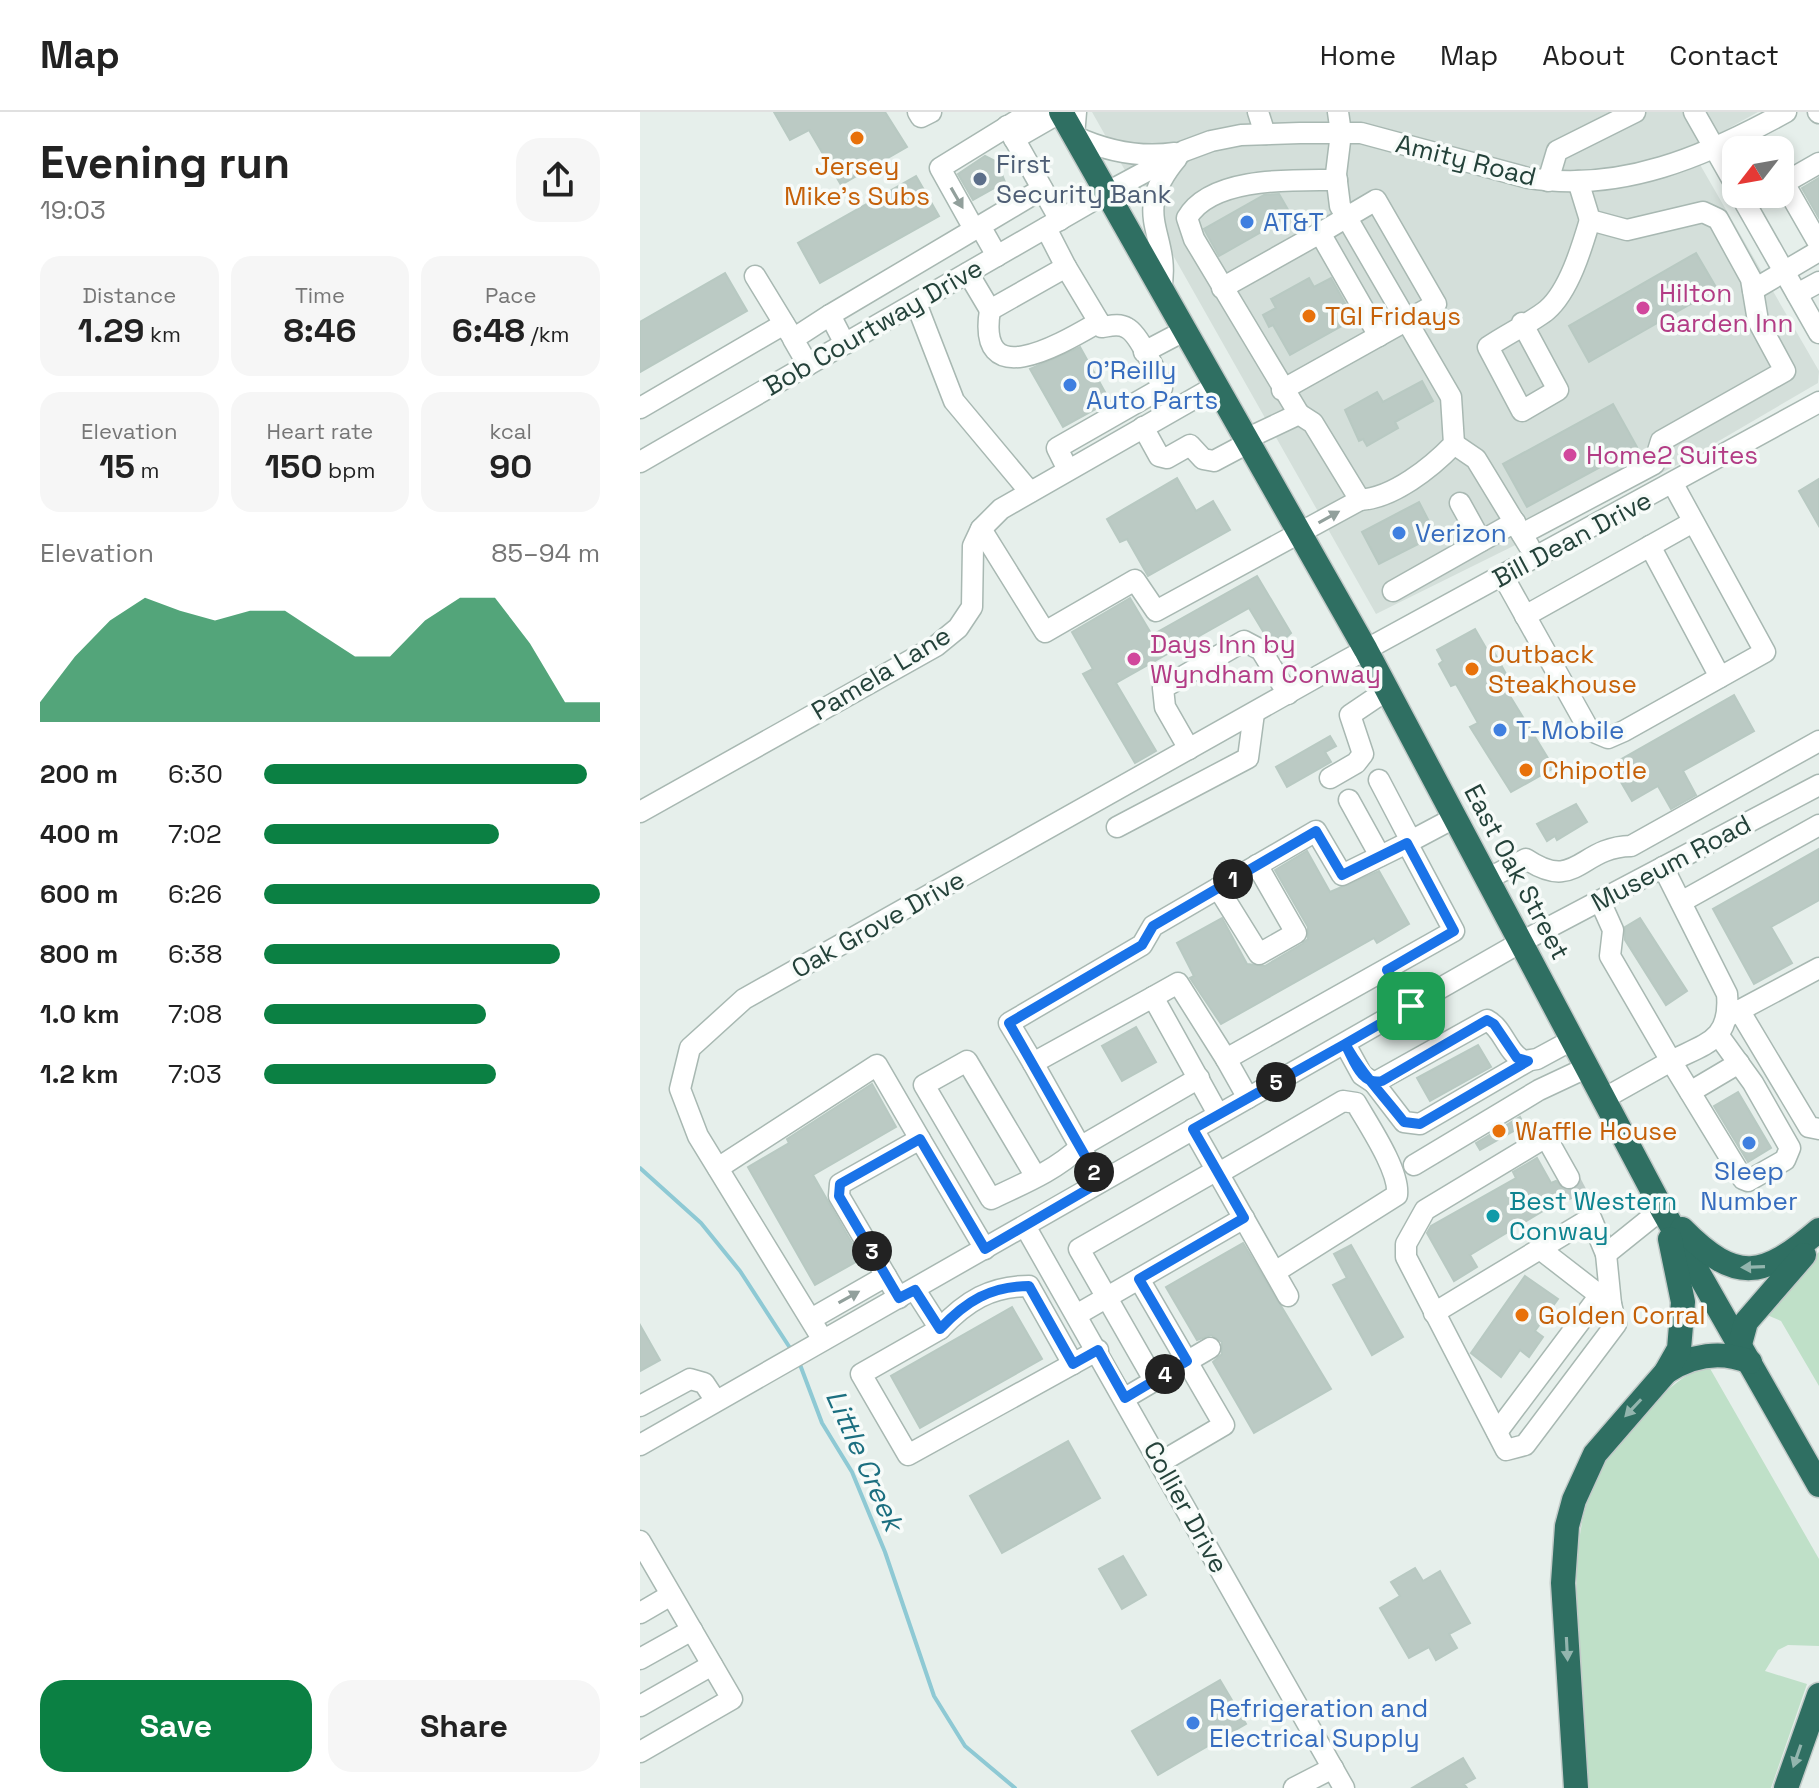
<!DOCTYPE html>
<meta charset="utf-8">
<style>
:root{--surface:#fff;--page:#f6f6f6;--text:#222;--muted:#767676;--line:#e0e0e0;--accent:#0b8043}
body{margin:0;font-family:"Space Grotesk",sans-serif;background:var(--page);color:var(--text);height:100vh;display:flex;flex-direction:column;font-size:30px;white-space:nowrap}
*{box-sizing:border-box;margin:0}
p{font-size:26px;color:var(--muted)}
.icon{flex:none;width:44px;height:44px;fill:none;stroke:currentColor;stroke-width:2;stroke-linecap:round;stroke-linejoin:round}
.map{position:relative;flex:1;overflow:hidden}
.drawer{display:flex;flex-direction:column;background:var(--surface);width:640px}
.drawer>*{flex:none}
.needle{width:52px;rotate:239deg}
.buttons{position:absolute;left:1082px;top:24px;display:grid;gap:16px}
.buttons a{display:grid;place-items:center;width:72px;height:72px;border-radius:16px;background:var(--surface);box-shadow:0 4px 12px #0003;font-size:40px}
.pin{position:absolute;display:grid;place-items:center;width:68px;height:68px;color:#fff;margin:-34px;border-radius:16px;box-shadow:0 4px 12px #0006}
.km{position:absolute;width:40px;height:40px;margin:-20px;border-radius:50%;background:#222;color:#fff;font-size:22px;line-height:40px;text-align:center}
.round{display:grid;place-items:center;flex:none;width:84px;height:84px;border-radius:24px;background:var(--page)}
.headline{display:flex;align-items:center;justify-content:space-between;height:136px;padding:0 40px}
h1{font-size:44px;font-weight:800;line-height:60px}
.figures{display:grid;grid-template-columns:repeat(3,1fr);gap:12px;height:136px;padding:8px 40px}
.figures div{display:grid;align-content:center;border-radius:20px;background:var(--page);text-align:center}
.figures b{font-size:34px;font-weight:800}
.figures small{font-size:22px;font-weight:400}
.figures p{font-size:22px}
.chart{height:224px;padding:16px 40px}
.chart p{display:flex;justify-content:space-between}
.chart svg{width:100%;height:144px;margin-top:8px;fill:var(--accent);opacity:.7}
.primary-button{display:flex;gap:16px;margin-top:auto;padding:16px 40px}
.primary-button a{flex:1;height:92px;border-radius:24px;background:var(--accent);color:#fff;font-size:32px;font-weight:800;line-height:92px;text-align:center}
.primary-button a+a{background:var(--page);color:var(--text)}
ul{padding:0 40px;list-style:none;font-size:26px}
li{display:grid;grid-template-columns:128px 96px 1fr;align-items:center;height:60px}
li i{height:20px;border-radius:10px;background:var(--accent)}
header{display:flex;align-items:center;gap:48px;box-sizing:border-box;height:112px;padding:0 40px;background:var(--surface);border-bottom:2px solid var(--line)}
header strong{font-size:38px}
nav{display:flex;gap:44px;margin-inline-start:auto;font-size:28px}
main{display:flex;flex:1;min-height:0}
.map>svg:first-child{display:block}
</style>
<header>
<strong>Map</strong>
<nav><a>Home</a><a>Map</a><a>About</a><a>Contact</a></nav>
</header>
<main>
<section class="drawer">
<div class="headline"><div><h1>Evening run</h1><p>19:03</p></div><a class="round"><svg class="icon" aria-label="share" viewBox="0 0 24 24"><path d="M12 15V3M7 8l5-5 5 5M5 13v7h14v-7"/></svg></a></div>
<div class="figures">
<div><p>Distance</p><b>1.29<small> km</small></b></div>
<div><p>Time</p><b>8:46</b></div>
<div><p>Pace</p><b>6:48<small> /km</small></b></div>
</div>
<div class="figures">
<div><p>Elevation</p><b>15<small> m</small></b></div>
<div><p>Heart rate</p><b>150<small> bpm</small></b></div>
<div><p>kcal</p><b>90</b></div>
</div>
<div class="chart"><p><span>Elevation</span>85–94 m</p>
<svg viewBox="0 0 160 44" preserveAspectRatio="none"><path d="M0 44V38L10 24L20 13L30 6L40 10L50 13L60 10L70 10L80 17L90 24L100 24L110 13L120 6L130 6L140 20L150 38L160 38V44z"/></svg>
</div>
<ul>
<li><b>200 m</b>6:30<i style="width:96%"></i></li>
<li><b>400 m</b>7:02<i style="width:70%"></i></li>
<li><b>600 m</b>6:26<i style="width:100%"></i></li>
<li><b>800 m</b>6:38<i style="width:88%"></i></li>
<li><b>1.0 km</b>7:08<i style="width:66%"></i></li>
<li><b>1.2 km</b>7:03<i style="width:69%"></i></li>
</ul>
<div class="primary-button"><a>Save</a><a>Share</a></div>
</section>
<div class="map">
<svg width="1179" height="1676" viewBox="0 0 1179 1676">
<rect width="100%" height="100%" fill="#e6efeb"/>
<!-- built -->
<polygon fill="#d4dfda" points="452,0 1118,0 1051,37 1179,259 1178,271 1041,351 736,502"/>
<!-- green -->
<g fill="#bfe0c8">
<polygon points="1179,1140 1179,1274 1141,1209 1127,1203 1121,1194"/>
<path d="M1068,1253L1179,1447V1534L1148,1533L1138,1538L1125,1559L1167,1572L1131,1676H947C945,1633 943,1591 940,1548C933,1448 929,1368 1009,1295C1028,1278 1043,1262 1068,1253Z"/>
</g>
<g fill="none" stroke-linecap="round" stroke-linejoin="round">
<!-- stream -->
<g stroke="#8ec9d4" stroke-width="4">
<polyline points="0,1056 61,1111 100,1159 152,1239"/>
<polyline points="159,1250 182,1311 212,1360 245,1440 294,1584 325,1634 375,1676"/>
</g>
</g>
<!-- building -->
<g fill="#bbcac4" stroke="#b8c9c2" stroke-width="2">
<polygon points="134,0 245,0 267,35 201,73 169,18 150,28"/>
<polygon points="345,44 357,50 365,70 333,88 318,62"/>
<polygon points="276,64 299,104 180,171 158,131"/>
<polygon points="1179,66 1179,106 1162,76"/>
<polygon points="639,82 651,103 579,144 564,117 624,83"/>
<polygon points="1056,141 1077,177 949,250 929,214"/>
<polygon points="85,161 107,199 0,260 0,210"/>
<polygon points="669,166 674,175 691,166 714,207 650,243 633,213 629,215 623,203 636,196 631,187"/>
<polygon points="440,235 470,289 423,315 390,257"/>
<polygon points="782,269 793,289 755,310 758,316 727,334 723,327 719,329 705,298 737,280 743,290"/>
<polygon points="973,292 997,335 887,395 863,352"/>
<polygon points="537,366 556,399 573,389 590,418 508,464 487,427 480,430 467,407"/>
<polygon points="1179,367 1179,414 1159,379"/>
<polygon points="779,390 796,423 739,452 722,420"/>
<polygon points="617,464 651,521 641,530 632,531 627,526 609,496 476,571 516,639 495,651 443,562 453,557 432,520 490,486 512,523"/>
<polygon points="835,517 850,543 854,540 866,562 862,565 867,574 865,576 914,656 871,680 830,615 838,611 816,572 811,574 799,552 803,549 797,538"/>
<polygon points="1094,583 1114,619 1043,659 1056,683 1031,697 1018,674 992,689 971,653"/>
<polygon points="690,624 696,634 685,640 691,650 647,675 636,655"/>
<polygon points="936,692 947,710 917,728 915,724 907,729 897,712"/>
<polygon points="1179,737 1179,788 1131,815 1152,851 1114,872 1073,797"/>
<polygon points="667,739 690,780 739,759 769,812 737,831 734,826 581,912 550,866 554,864 537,831 582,806 607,852 625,854 662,832 668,827 668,815 635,758"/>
<polygon points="1000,806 1047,879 1026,893 985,828 985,815"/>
<polygon points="496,915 516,950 482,969 462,934"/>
<polygon points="838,933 851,955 790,989 777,966"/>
<polygon points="232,972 256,1015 173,1063 221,1147 175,1173 108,1055 149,1031 147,1027"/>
<polygon points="1098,980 1131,1036 1108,1050 1074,994"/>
<polygon points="880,1005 884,1013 840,1038 836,1031"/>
<polygon points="897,1046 911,1071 916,1069 931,1082 830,1143 837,1155 814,1169 787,1121 791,1114 876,1066 873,1060"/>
<polygon points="603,1131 691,1277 614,1321 573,1250 582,1242 582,1230 571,1223 557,1228 526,1175"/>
<polygon points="711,1133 763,1225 732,1243 693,1173 707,1166 694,1142"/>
<polygon points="885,1164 918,1187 895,1219 903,1225 889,1245 880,1238 861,1265 831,1241"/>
<polygon points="372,1195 402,1247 280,1316 251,1264"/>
<polygon points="0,1213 20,1248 0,1259"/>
<polygon points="428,1329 460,1386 362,1441 330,1384"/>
<polygon points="483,1444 506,1483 482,1497 459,1457"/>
<polygon points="775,1456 783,1469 800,1459 830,1511 809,1522 817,1536 796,1548 789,1535 769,1546 740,1496 760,1484 751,1470"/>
<polygon points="580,1568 606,1612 518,1663 492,1619"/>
<polygon points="823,1646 835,1666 824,1672 827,1676 772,1676"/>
</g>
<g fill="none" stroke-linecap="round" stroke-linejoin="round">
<!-- minor-tunnel -->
<polyline stroke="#bfccc8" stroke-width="20" stroke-dasharray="20 10" stroke-linecap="butt" points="929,1066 941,1089"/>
<!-- minor casing -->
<g stroke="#a8b8b2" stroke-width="23">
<g id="minor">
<polyline points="278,0 281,5 291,0"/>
<path d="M436,0L434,24C466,39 500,46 535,41"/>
<polyline points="618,0 625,22"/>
<polyline points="1054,0 1096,74"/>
<polyline points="1178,0 1179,1"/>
<polyline points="367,14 420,108"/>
<polyline points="374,27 421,0"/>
<polyline points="1179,51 1144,71 1179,132"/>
<polyline points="908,69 917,39 995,0"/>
<polyline points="1100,82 1179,221"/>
<polyline points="334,117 300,56 391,0"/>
<polyline points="357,144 340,114 402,77"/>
<path d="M426,155L462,215C470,214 479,211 487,216C499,222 518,263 522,276L417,336L428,358"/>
<polyline points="328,161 350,198 426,155 406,116"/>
<polyline points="115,164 151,223"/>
<polyline points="582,176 680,121 739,224"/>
<path d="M521,177C532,122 488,104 537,46"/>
<polyline points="1113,178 1179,139"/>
<polyline points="1157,182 1179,170"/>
<polyline points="276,191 314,289 390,380"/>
<path d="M350,198C336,284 424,230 459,210"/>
<path d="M882,211L918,278L882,299L848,235C865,223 894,209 907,198C929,179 942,135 950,108"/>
<polyline points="205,232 190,203 340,114"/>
<polyline points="504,240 544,219"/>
<polyline points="168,253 153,227 190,203"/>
<polyline points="642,278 796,192 736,88 680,121"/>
<polyline points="0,296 144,212"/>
<path d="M659,302L554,127L547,106C571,64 654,68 697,68"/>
<polyline points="503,315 519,344 527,346 550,333 563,347 574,349 608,331"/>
<path d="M606,327L659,302L673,311L720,388C753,386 791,356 814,332L811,285L700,94L696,62L701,21L698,0"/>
<polyline points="814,332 836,347 889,434"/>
<path d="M0,350L466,81L544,39L571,29L601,23L660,21H721L888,66C981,81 1066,44 1146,0"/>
<polyline points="820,391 841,429"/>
<polyline points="341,417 405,520 495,468 516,499 720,388"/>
<polyline points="882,422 1014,352 1021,329 1145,259 1118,209 1111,167 1078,107 1063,100 987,118 950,108 938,69"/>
<polyline points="1010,434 1080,565"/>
<polyline points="863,464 949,618 968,626 984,619 1125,540 1033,372"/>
<polyline points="753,479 875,410"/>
<polyline points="885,504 1053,410"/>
<polyline points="549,637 525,595 523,576 604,529 621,538 648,582"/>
<polyline points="690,666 716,651 723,642 710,603 747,578"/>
<polyline points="739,668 771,729"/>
<polyline points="709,688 740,744"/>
<polyline points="0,700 296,534 318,516 332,495 333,434 341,417 361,397 576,274"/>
<polyline points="477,715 608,646 614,601"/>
<path d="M849,766L886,747C937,781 939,735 991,734L1179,629"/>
<polyline points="578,776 619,842 656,821 617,753"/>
<path d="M960,789L973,818L970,844L1031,949C1067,931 1091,928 1087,882L1023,755"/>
<polyline points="1041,790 1179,713"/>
<polyline points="747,858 771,894"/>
<polyline points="513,885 538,871 586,947 814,819 767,731 816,705"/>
<polyline points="1099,898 1169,1015 1179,1017"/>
<polyline points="1089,904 1179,856"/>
<path d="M705,932L722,963L734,971L847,908C864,917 866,940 884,949L897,947L934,927"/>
<polyline points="586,947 608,986"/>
<polyline points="393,951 369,911 502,833 513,814 676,719 702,763 767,731"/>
<polyline points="734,971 764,1010 780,1012 888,949"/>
<polyline points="1050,980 1099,951"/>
<polyline points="965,986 1031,949 1103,1067 1108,1069 1145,1048 1150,1036 1113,971 1079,924"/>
<polyline points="553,1017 648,1184"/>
<polyline points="774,1053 899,978 948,955"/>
<polyline points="78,1056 237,953 280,1027"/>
<path d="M579,1061L703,989L716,991C728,1012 760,1059 757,1083L635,1160"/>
<path d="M396,1065L327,949L284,973L351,1087C382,1072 415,1059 440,1035L559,966"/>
<polyline points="929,1066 906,1025 785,1098 766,1132 766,1145 866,1338 885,1333 976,1212 971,1192"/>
<polyline points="460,1070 393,951 513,885 578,1002"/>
<polyline points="385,1114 704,1676"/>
<polyline points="900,1137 971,1192 966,1142"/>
<polyline points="499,1167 584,1313 521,1350"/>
<polyline points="275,1178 300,1217 221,1262 268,1343 458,1238"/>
<polyline points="259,1186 199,1084 200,1072 280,1027 345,1137"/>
<polyline points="794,1201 951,1106 966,1142 1022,1097"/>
<polyline points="438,1202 604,1106"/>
<polyline points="171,1207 246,1164"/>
<path d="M300,1217C326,1189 351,1174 389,1174L433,1252"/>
<polyline points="183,1228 58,1024 40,977 50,936 104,887 705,549 1179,290"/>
<polyline points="514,1268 439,1137 577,1058"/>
<polyline points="485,1286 570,1236"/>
<polyline points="0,1294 50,1267 64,1271 76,1289"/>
<polyline points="857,1320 960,1183"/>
<polyline points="0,1333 883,829 1179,673"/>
<polyline points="0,1429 92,1587 0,1640"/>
<polyline points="0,1501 31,1483"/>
<polyline points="0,1547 52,1518"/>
<polyline points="0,1594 72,1553"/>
<polyline points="654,1676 693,1656"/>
</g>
</g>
<!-- highway casing -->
<g stroke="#c2cac8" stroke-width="27">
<g id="highway">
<polyline points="421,0 726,538 1022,1097 1179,1373"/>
<path d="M1042,1117C1097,1173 1124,1165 1179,1118"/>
<polyline points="1100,1232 1106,1210 1164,1143"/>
<path d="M1026,1260C1052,1243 1081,1238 1110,1250"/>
<polyline points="936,1676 923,1471 927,1414 934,1388 955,1342 1026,1260 1039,1237 1043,1190 1030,1127"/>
<polyline points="1146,1676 1179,1583"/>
</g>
</g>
<!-- minor -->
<use href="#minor" stroke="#fff" stroke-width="20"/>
<!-- highway -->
<use href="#highway" stroke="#2f6f62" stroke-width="24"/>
</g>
<!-- one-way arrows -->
<defs><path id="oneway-solid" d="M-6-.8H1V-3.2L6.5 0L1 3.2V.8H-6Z" transform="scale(2)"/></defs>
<g fill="#92a09c">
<use href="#oneway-solid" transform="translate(317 86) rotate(60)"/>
<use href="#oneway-solid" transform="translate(689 405) rotate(-29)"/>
<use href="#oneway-solid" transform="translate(209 1185) rotate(-29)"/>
</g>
<g fill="#93b5ae">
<use href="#oneway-solid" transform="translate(1113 1155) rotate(178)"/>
<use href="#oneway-solid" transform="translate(993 1296) rotate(133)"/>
<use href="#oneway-solid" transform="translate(927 1537) rotate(87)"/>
<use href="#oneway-solid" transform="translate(1157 1644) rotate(109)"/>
</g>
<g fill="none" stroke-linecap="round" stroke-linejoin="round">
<!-- route casing -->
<g stroke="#fff" stroke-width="16">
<path id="route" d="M771,894L747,858L814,819L767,731L702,763L676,719L513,814L502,833L369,911L460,1070L345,1137L280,1027L200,1072L199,1084L259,1186L275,1178L300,1217C326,1189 351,1174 389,1174L433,1252L458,1238L485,1286L547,1249L499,1167L604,1106L553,1017L705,932C722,962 743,983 764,1010L780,1012L888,949L877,946L854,912L847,908L742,969C721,974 714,948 705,932L771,894"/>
</g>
<!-- route -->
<use href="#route" stroke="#1a73e8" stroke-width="10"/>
</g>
<!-- markers -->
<g fill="#e8710a" stroke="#f7fbf9" stroke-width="3">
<circle cx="217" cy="26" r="8"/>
<circle cx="669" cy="204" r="8"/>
<circle cx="832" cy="557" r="8"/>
<circle cx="886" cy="658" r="8"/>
<circle cx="859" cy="1019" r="8"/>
<circle cx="882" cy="1203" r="8"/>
</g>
<circle fill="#5c6f8a" stroke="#f7fbf9" stroke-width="3" cx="340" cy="67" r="8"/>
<g fill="#3f7fe0" stroke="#f7fbf9" stroke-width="3">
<circle cx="607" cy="110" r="8"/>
<circle cx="430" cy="273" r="8"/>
<circle cx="759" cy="421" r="8"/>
<circle cx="860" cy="618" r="8"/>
<circle cx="1109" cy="1031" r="8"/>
<circle cx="553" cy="1611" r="8"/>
</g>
<g fill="#d1479c" stroke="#f7fbf9" stroke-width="3">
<circle cx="1003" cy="196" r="8"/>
<circle cx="930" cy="343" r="8"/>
<circle cx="494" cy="547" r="8"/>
</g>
<circle fill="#0f9aa8" stroke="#f7fbf9" stroke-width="3" cx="853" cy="1104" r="8"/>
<g text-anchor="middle" stroke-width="7" stroke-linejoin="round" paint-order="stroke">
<!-- street labels -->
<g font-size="26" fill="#24423a" stroke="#f7fbf9">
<text transform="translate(826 48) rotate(14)" y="9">Amity Road</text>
<text transform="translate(233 215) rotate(-30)" y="9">Bob Courtway Drive</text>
<text transform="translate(932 427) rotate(-28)" y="9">Bill Dean Drive</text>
<text transform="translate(241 561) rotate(-31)" y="9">Pamela Lane</text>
<text transform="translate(1031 751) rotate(-28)" y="9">Museum Road</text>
<text transform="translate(877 760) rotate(62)" y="9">East Oak Street</text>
<text transform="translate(238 812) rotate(-29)" y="9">Oak Grove Drive</text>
<text transform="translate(546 1395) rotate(61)" y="9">Collier Drive</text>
</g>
<!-- service labels -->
<g font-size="26" fill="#4e5e75" stroke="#f7fbf9" text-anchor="start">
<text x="356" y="61">First<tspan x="356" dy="30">Security Bank</tspan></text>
</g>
<!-- food labels -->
<g font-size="26" fill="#c56008" stroke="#f7fbf9" text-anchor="start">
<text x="217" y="63" text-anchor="middle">Jersey<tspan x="217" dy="30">Mike's Subs</tspan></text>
<text x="685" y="213">TGI Fridays</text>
<text x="848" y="551">Outback<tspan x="848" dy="30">Steakhouse</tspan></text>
<text x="902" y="667">Chipotle</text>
<text x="875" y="1028">Waffle House</text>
<text x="898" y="1212">Golden Corral</text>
</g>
<!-- shop labels -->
<g font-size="26" fill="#366cbe" stroke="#f7fbf9" text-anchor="start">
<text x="623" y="119">AT&amp;T</text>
<text x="446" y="267">O'Reilly<tspan x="446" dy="30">Auto Parts</tspan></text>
<text x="775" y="430">Verizon</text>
<text x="876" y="627">T-Mobile</text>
<text x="1109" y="1068" text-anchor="middle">Sleep<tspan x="1109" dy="30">Number</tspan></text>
<text x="569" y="1605">Refrigeration and<tspan x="569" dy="30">Electrical Supply</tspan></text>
</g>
<!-- hotel labels -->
<g font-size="26" fill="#b23c85" stroke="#f7fbf9" text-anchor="start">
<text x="1019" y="190">Hilton<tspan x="1019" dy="30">Garden Inn</tspan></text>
<text x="946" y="352">Home2 Suites</text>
<text x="510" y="541">Days Inn by<tspan x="510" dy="30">Wyndham Conway</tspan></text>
</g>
<!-- culture labels -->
<g font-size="26" fill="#0d838f" stroke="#f7fbf9" text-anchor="start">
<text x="869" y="1098">Best Western<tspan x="869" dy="30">Conway</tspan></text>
</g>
<!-- water labels -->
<g font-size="28" font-style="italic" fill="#1c6f80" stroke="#f7fbf9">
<text transform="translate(225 1348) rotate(66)" y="10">Little Creek</text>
</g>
</g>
</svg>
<div class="buttons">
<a><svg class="needle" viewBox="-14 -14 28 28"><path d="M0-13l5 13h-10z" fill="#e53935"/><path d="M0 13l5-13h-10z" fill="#767676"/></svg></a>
</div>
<div class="pin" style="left:771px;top:894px;background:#1e9e55"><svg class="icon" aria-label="arrive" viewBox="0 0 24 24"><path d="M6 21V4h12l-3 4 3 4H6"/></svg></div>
<b class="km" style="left:593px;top:767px">1</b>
<b class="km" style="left:454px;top:1060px">2</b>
<b class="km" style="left:232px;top:1139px">3</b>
<b class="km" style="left:525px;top:1262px">4</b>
<b class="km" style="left:636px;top:970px">5</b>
</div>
</main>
